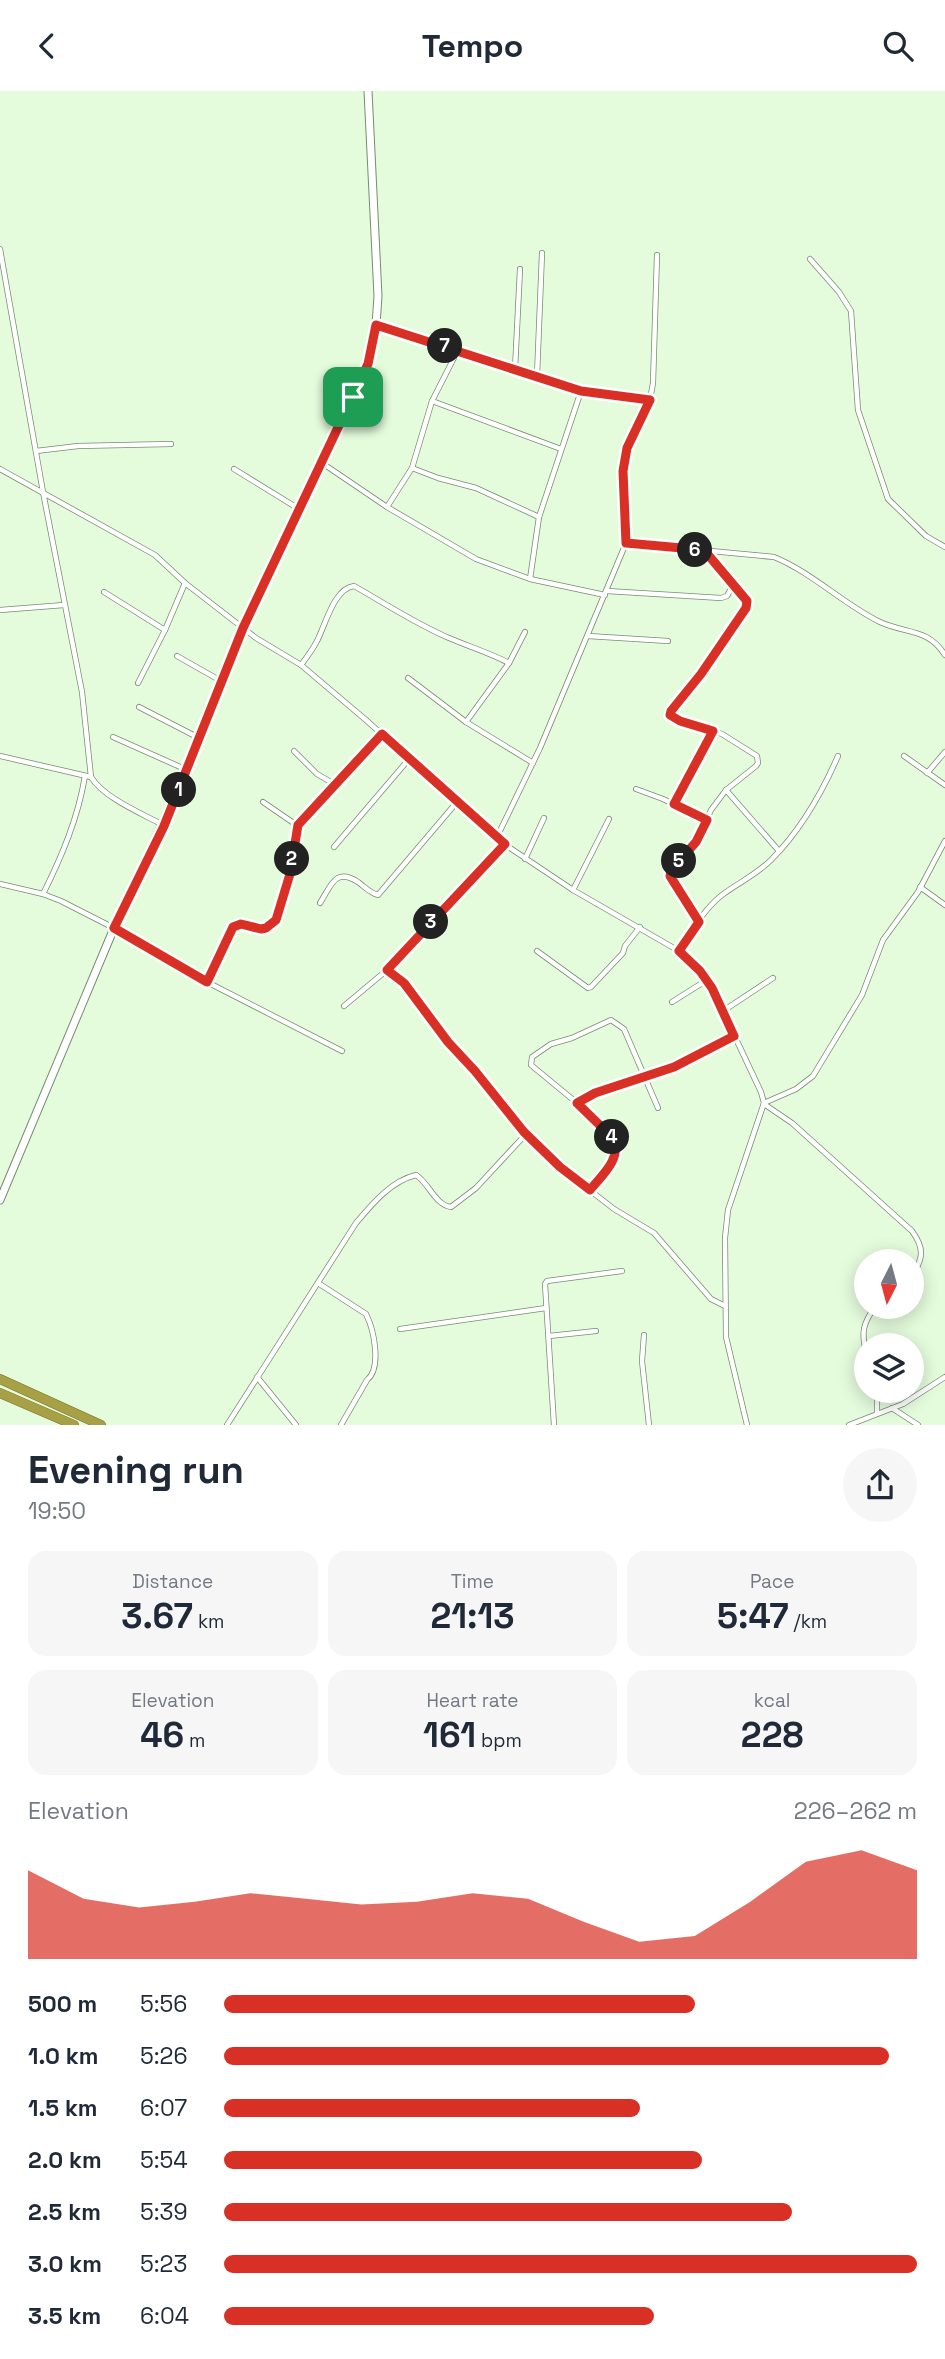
<!DOCTYPE html>
<meta charset="utf-8">
<style>
:root{--surface:#fff;--page:#f6f6f7;--text:#1f2937;--muted:#747a83;--accent:#d93025}
body{margin:0;font-family:"Space Grotesk",sans-serif;background:var(--page);color:var(--text);height:100vh;display:flex;flex-direction:column;font-size:26px;white-space:nowrap}
*{box-sizing:border-box;margin:0}
p{font-size:23px;color:var(--muted)}
.icon{flex:none;width:38px;height:38px;fill:none;stroke:currentColor;stroke-width:2;stroke-linecap:round;stroke-linejoin:round}
.map{position:relative;height:1334px;overflow:hidden}
.side{display:flex;flex-direction:column;background:var(--surface);flex:1}
.side>*{flex:none}
.needle{width:46px;rotate:186deg}
.tools{position:absolute;left:854px;top:1158px;display:grid;gap:14px}
.tools a{display:grid;place-items:center;width:70px;height:70px;border-radius:50%;background:var(--surface);box-shadow:0 4px 18px #0003;font-size:35px}
.pin{position:absolute;display:grid;place-items:center;width:60px;height:60px;color:#fff;margin:-30px;border-radius:14px;box-shadow:0 4px 10px #0006}
.km{position:absolute;width:35px;height:35px;margin:-18px;border-radius:50%;background:#222;color:#fff;font-size:19px;line-height:35px;text-align:center}
.round{display:grid;place-items:center;flex:none;width:74px;height:74px;border-radius:37px;background:var(--page)}
.headline{display:flex;align-items:center;justify-content:space-between;height:119px;padding:0 28px}
h1{font-size:38px;font-weight:700;line-height:52px}
.stats{display:grid;grid-template-columns:repeat(3,1fr);gap:10px;height:119px;padding:7px 28px}
.stats div{display:grid;align-content:center;border-radius:18px;background:var(--page);text-align:center}
.stats b{font-size:35px;font-weight:700}
.stats small{font-size:19px;font-weight:400}
.stats p{font-size:19px}
.chart{height:196px;padding:14px 28px}
.chart p{display:flex;justify-content:space-between}
.chart svg{width:100%;height:126px;margin-top:7px;fill:var(--accent);opacity:.7}
ul{padding:0 28px;list-style:none;font-size:23px}
li{display:grid;grid-template-columns:112px 84px 1fr;align-items:center;height:52px}
li i{height:18px;border-radius:9px;background:var(--accent)}
header{display:flex;justify-content:space-between;align-items:center;height:91px;padding:0 28px;background:var(--surface);font-size:32px;font-weight:700}
.map>svg:first-child{display:block}
</style>
<header><svg class="icon" aria-label="back" viewBox="0 0 24 24"><path d="M15 5l-7 7 7 7"/></svg>Tempo<svg class="icon" aria-label="search" viewBox="0 0 24 24"><circle cx="10" cy="10" r="6"/><path d="M15 15l6 6"/></svg></header>
<div class="map">
<svg width="945" height="1334" viewBox="0 0 945 1334">
<rect width="100%" height="100%" fill="#e4fbdc"/>
<g fill="none" stroke-linecap="round" stroke-linejoin="round">
<!-- street casing -->
<g stroke="#778c70" stroke-width="6">
<g id="street">
<path d="M0,158L43,401L82,601L91,686C104,707 141,722 163,734"/>
<polyline points="810,168 839,201 851,220 858,319 888,408 926,445 945,456"/>
<polyline points="376,234 581,300 650,309"/>
<polyline points="515,278 520,178"/>
<polyline points="537,285 542,162"/>
<polyline points="432,310 561,358"/>
<polyline points="36,360 78,355 171,353"/>
<polyline points="322,372 387,416 476,468 530,488 605,504"/>
<polyline points="412,377 438,387 476,397 539,426"/>
<polyline points="0,378 155,464 185,492 256,547 301,574 366,629 504,753 573,799 679,860 700,880 712,897 761,1001 764,1012 728,1119 725,1147 726,1246 747,1334"/>
<polyline points="234,378 299,418"/>
<polyline points="387,416 412,377 432,310 458,259"/>
<path d="M626,452L774,466C813,482 843,513 880,531C906,543 928,537 945,564"/>
<polyline points="704,459 747,510 746,517 701,583 671,619 670,624 680,630 722,643 757,665 758,672 756,675 726,699"/>
<polyline points="530,488 539,426 581,300"/>
<polyline points="607,500 721,507 727,505 733,494"/>
<polyline points="104,501 165,539"/>
<polyline points="0,519 64,514"/>
<polyline points="588,545 668,550"/>
<polyline points="177,565 221,590"/>
<path d="M301,574C307,566 313,558 317,550C325,535 334,497 354,495C386,513 416,533 449,547C470,556 490,562 509,572"/>
<polyline points="408,587 466,631 533,672"/>
<polyline points="138,592 165,539 185,492"/>
<polyline points="139,616 199,647"/>
<polyline points="466,631 509,572 525,541"/>
<polyline points="113,646 187,679"/>
<polyline points="294,660 317,683 336,694"/>
<polyline points="0,665 91,686"/>
<polyline points="904,665 945,694"/>
<polyline points="927,682 945,661"/>
<polyline points="636,698 663,708 707,729"/>
<polyline points="263,711 298,735"/>
<polyline points="674,713 713,640"/>
<polyline points="497,746 540,657 626,452 623,380 627,357 650,309 653,292 657,164"/>
<polyline points="334,756 409,668"/>
<polyline points="525,768 544,727"/>
<polyline points="0,793 43,803 61,810 114,837 207,891 342,960"/>
<polyline points="920,796 945,814"/>
<polyline points="573,799 609,728"/>
<path d="M43,803C62,765 78,727 85,685"/>
<path d="M320,812C331,795 335,776 358,791C365,796 370,802 378,804L457,711"/>
<polyline points="699,831 670,784 672,779 696,751 711,719 726,699 779,760"/>
<polyline points="537,860 588,897 591,896 623,862 625,855 640,836"/>
<path d="M679,860C691,841 704,818 722,804C738,792 756,784 771,769C801,739 821,704 838,665"/>
<polyline points="387,879 404,893 424,917 448,951 475,980 524,1041 560,1076 614,1118 654,1142 711,1208 725,1215"/>
<polyline points="207,891 233,836 241,833 266,837 276,829 287,795 298,735 382,643"/>
<polyline points="672,911 707,889"/>
<polyline points="344,915 387,879 504,753"/>
<polyline points="723,920 773,887"/>
<polyline points="577,1012 595,1002 674,976 734,945"/>
<polyline points="764,1012 796,998 813,985 862,904 883,849 918,801 945,750"/>
<path d="M764,1013L792,1032L912,1140C925,1158 923,1167 912,1186"/>
<polyline points="590,1099 616,1067 617,1062 614,1048 577,1012 531,974 532,966 551,953 572,947 611,929 624,938 658,1017"/>
<path d="M318,1192L366,1223C374,1239 382,1277 367,1289L341,1334"/>
<polyline points="400,1238 546,1217"/>
<polyline points="644,1244 642,1270 649,1334"/>
<polyline points="549,1245 596,1240"/>
<path d="M866,1260C861,1242 863,1232 875,1216"/>
<polyline points="257,1286 296,1334"/>
<polyline points="877,1300 877,1322"/>
<polyline points="892,1317 918,1334"/>
<path d="M227,1334L356,1132C372,1113 391,1090 416,1084C429,1092 435,1114 451,1116L476,1097L526,1043"/>
<polyline points="554,1334 545,1193 547,1190 622,1180"/>
<polyline points="849,1334 903,1313 945,1286"/>
</g>
</g>
<!-- secondary casing -->
<g stroke="#778c70" stroke-width="9">
<polyline id="secondary" points="0,1109 114,837 187,679 243,537 368,273 376,234 378,205 368,0"/>
</g>
<!-- highway casing -->
<g stroke="#727031" stroke-width="10">
<g id="highway">
<polyline points="0,1288 101,1334"/>
<polyline points="0,1302 74,1334"/>
</g>
</g>
<!-- street -->
<use href="#street" stroke="#fff" stroke-width="4.5"/>
<!-- secondary -->
<use href="#secondary" stroke="#fff" stroke-width="7"/>
<!-- highway -->
<use href="#highway" stroke="#a8a045" stroke-width="9"/>
</g>
<g fill="none" stroke-linecap="round" stroke-linejoin="round">
<!-- route casing -->
<g stroke="#fff" stroke-width="14">
<path id="route" d="M376,234L581,300L650,309L627,357L623,380L626,452L704,459L747,510L746,517L701,583L671,620L670,624L680,630L713,640L674,713L707,729L696,751L671,779L670,785L699,831L679,860L700,880L712,897L734,945L674,976L595,1002L577,1012L614,1048C621,1069 602,1084 590,1099L560,1076L524,1041L475,980L448,951L404,892L387,879L505,753L382,643L298,734L290,783L276,829L266,837L261,838L241,833L233,836L207,891L114,837L164,735L243,537L368,273Z"/>
</g>
<!-- route -->
<use href="#route" stroke="#d93025" stroke-width="9"/>
</g>
</svg>
<div class="tools">
<a><svg class="needle" viewBox="-14 -14 28 28"><path d="M0-13l5 13h-10z" fill="#e53935"/><path d="M0 13l5-13h-10z" fill="#747a83"/></svg></a>
<a><svg class="icon" aria-label="layers" viewBox="0 0 24 24"><path d="M12 4l9 5-9 5-9-5zM3 14l9 5 9-5"/></svg></a>
</div>
<div class="pin" style="left:353px;top:306px;background:#1e9e55"><svg class="icon" aria-label="arrive" viewBox="0 0 24 24"><path d="M6 21V4h12l-3 4 3 4H6"/></svg></div>
<b class="km" style="left:179px;top:699px">1</b>
<b class="km" style="left:292px;top:768px">2</b>
<b class="km" style="left:431px;top:831px">3</b>
<b class="km" style="left:612px;top:1046px">4</b>
<b class="km" style="left:679px;top:770px">5</b>
<b class="km" style="left:695px;top:459px">6</b>
<b class="km" style="left:445px;top:255px">7</b>
</div>
<section class="side">
<div class="headline"><div><h1>Evening run</h1><p>19:50</p></div><a class="round"><svg class="icon" aria-label="share" viewBox="0 0 24 24"><path d="M12 15V3M7 8l5-5 5 5M5 13v7h14v-7"/></svg></a></div>
<div class="stats">
<div><p>Distance</p><b>3.67<small> km</small></b></div>
<div><p>Time</p><b>21:13</b></div>
<div><p>Pace</p><b>5:47<small> /km</small></b></div>
</div>
<div class="stats">
<div><p>Elevation</p><b>46<small> m</small></b></div>
<div><p>Heart rate</p><b>161<small> bpm</small></b></div>
<div><p>kcal</p><b>228</b></div>
</div>
<div class="chart"><p><span>Elevation</span>226–262 m</p>
<svg viewBox="0 0 160 44" preserveAspectRatio="none"><path d="M0 44V13L10 23L20 26L30 24L40 21L50 23L60 25L70 24L80 21L90 23L100 31L110 38L120 36L130 24L140 10L150 6L160 13V44z"/></svg>
</div>
<ul>
<li><b>500 m</b>5:56<i style="width:68%"></i></li>
<li><b>1.0 km</b>5:26<i style="width:96%"></i></li>
<li><b>1.5 km</b>6:07<i style="width:60%"></i></li>
<li><b>2.0 km</b>5:54<i style="width:69%"></i></li>
<li><b>2.5 km</b>5:39<i style="width:82%"></i></li>
<li><b>3.0 km</b>5:23<i style="width:100%"></i></li>
<li><b>3.5 km</b>6:04<i style="width:62%"></i></li>
</ul>
</section>
